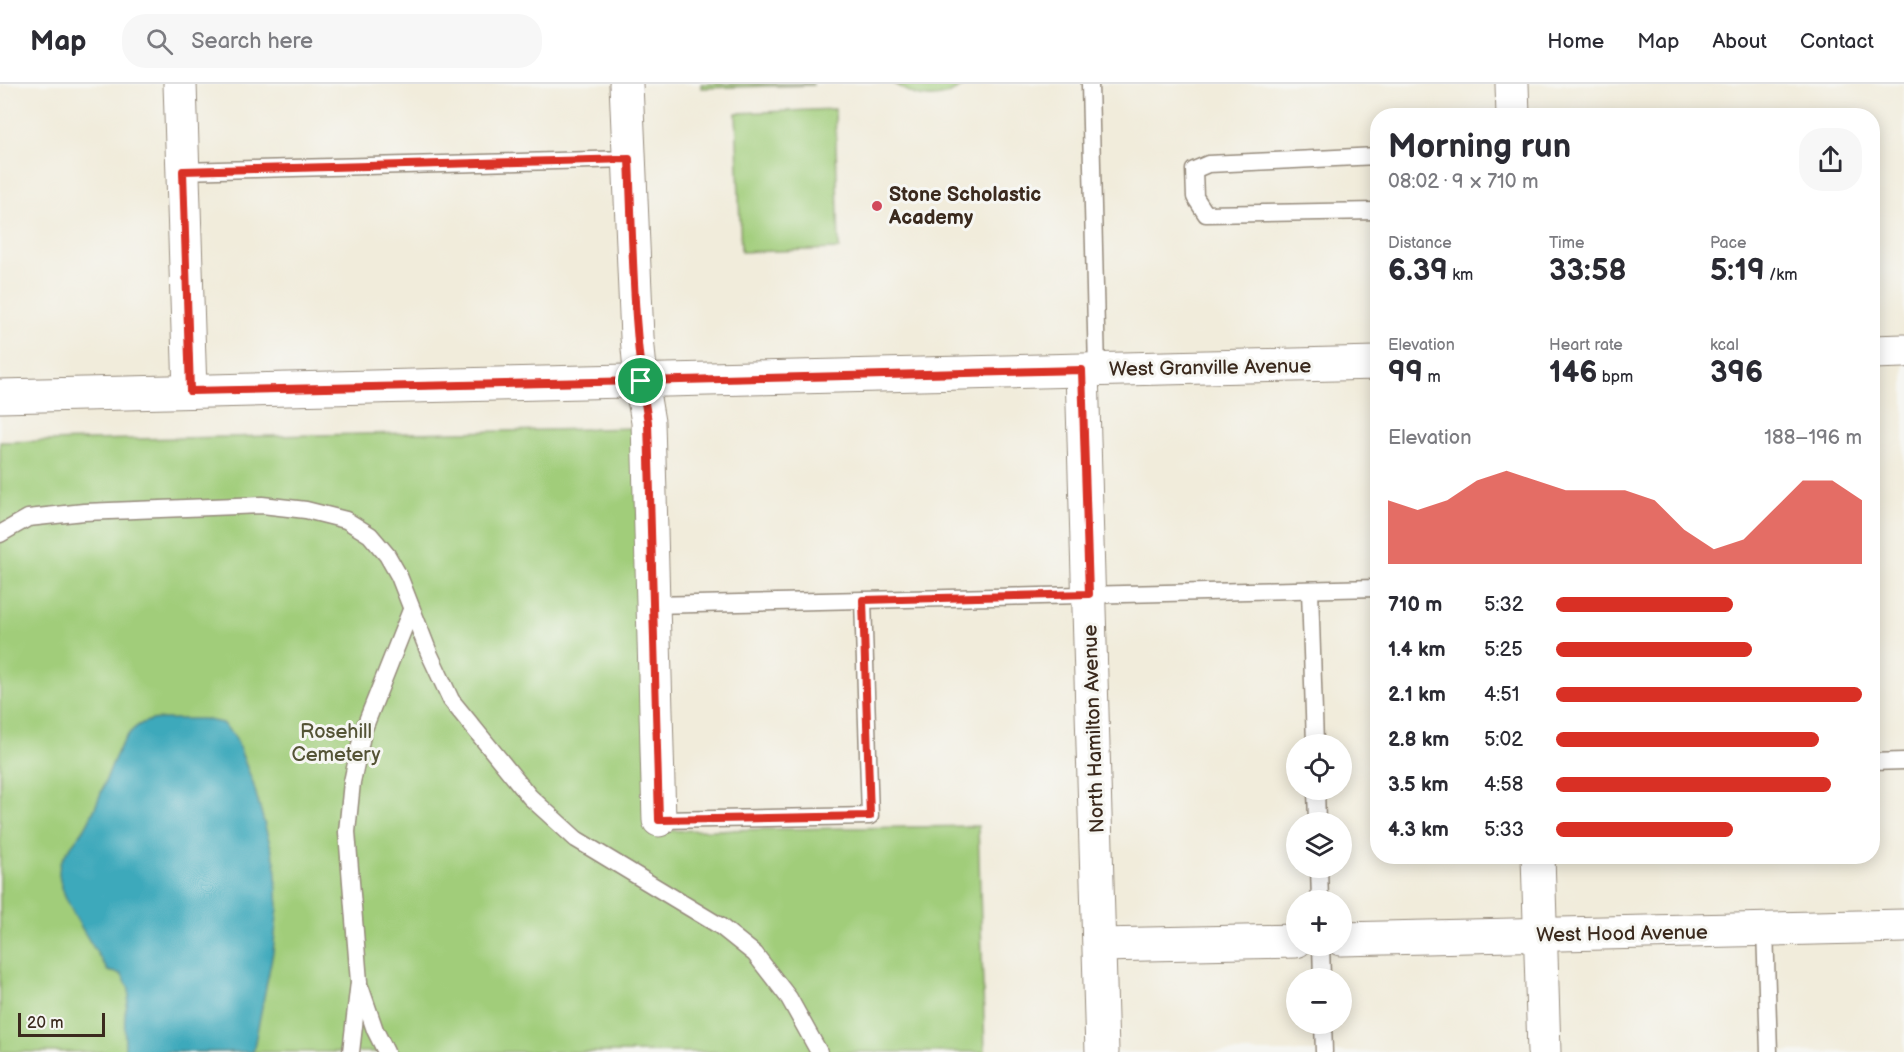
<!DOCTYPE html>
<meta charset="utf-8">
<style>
:root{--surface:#fff;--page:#f7f7f7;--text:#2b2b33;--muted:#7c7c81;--line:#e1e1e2;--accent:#d93025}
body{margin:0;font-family:"Balsamiq Sans",sans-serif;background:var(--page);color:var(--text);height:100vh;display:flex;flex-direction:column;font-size:22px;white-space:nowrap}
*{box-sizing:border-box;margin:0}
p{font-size:20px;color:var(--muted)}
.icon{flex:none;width:33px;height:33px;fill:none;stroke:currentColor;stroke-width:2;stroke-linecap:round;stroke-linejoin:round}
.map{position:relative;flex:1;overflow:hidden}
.details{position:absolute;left:1370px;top:24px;width:510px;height:756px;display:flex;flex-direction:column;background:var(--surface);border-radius:24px;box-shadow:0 3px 15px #0003}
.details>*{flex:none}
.fabs{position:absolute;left:1286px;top:650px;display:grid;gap:12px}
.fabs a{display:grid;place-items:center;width:66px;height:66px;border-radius:50%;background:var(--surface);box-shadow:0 3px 15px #0003;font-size:30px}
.scale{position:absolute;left:18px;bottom:15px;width:87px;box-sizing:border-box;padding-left:6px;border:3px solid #3b2a1e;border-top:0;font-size:16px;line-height:21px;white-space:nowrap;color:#3b2a1e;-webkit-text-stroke:4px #f6f6f2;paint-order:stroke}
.pin{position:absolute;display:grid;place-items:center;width:51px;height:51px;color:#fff;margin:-26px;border:3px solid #fff;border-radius:50%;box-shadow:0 2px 6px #0007}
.round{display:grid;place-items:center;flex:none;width:63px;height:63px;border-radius:24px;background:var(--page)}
.overview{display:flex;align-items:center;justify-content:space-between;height:102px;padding:0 18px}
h1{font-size:33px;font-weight:700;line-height:45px}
.stats{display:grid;grid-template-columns:repeat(3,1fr);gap:9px;height:102px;padding:6px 18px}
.stats div{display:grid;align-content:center}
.stats b{font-size:30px;font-weight:700}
.stats small{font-size:16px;font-weight:400}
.stats p{font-size:16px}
.chart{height:168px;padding:12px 18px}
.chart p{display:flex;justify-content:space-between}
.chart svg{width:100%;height:108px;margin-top:6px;fill:var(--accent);opacity:.7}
ul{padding:0 18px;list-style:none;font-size:20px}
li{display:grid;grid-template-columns:96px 72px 1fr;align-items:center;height:45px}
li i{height:15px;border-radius:8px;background:var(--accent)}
header{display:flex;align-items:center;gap:36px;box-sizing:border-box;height:84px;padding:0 30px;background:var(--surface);border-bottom:2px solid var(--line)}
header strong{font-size:28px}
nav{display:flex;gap:33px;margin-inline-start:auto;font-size:21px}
.search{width:420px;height:54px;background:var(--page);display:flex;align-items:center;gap:15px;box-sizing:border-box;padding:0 21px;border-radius:24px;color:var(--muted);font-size:22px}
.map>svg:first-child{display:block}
</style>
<header>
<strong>Map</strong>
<div class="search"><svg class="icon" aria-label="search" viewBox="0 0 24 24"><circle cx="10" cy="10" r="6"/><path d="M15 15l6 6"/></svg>Search here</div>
<nav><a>Home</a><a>Map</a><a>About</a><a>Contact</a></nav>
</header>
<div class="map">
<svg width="1904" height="968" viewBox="0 0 1904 968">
<rect width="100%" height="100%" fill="#f6f6f2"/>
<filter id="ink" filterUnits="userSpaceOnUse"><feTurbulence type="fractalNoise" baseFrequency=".0167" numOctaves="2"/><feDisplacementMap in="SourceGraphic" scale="12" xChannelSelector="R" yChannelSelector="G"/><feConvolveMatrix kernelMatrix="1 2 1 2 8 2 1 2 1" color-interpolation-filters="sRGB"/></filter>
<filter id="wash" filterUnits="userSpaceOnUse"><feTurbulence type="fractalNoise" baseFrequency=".008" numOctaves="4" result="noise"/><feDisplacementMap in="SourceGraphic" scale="24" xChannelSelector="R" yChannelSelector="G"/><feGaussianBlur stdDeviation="1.35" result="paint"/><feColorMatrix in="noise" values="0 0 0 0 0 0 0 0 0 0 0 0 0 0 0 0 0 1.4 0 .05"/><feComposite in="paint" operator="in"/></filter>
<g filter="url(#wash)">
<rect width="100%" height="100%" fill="#f1ecdb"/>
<!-- green -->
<g fill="#a1cd7a" stroke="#6e7c4c" stroke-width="1.5">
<polygon points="701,0 813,0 813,1 701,4"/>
<path d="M895,0H965C942,18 918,17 895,0Z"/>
<polygon points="835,25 839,165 741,168 736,29"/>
<polygon points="635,344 649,747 978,742 985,968 0,968 0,358"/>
</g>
<!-- water -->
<path fill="#3ca9bb" stroke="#3c6a6c" stroke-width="1.5" d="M160,635H203L222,639L235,653L253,699L275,778L278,823L273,868L253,968H125C125,956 124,942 125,930C129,909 134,910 121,890L108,887C94,863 60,815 59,789C58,773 78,756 86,742C102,715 110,674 128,651C137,640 146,636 160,635Z"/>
</g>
<g filter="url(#ink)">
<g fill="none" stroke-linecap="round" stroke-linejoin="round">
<!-- lane casing -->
<g stroke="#968b7c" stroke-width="19">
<g id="lane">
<polyline points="1090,0 1097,286"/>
<polyline points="1377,72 1208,80 1194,86 1195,113 1206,130 1377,127"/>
<polyline points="183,87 629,75"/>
<polyline points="0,450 28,434 84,428 262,421 306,426 346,436 370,451 387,471 399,492 429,569 451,616 530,713 576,755 720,842 755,870 789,914 819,968"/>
<polyline points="1310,506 1315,660"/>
<polyline points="653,521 1377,504"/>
<polyline points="1872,678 1904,677"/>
<polyline points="1316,705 1317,738"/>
<polyline points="659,736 870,732 863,516"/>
<polyline points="1319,783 1320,816"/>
<polyline points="1765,845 1769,968"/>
<polyline points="1321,861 1322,894"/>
<polyline points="361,905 375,946 386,968"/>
<polyline points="1323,939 1324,968"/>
<polyline points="351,968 359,898 347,748 352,698 363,647 411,526"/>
</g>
</g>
<!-- street casing -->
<g stroke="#968b7c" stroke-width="35">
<g id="street">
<polyline points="180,0 190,307"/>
<polyline points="626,0 637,253 641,297 648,338 659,736"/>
<polyline points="1512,0 1513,32"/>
<polyline points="1872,268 1904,267"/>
<polyline points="1082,287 1102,968"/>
<polyline points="0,312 1377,279"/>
<polyline points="1538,772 1544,968"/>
<polyline points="1341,855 1904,842"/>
<polyline points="1100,861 1296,857"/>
</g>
</g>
<!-- lane -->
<use href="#lane" stroke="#fff" stroke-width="16"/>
<!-- street -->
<use href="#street" stroke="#fff" stroke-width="33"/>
</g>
</g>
<g fill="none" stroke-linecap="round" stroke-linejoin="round" filter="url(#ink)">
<!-- route casing -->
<g stroke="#fff" stroke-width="12">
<path id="route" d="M641,297L190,307L183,87L629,75C633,163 633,251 648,338L659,736L870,732L863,516L1089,510L1082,286L641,297"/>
</g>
<!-- route -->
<use href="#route" stroke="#d93025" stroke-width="8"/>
</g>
<!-- markers -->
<circle fill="#d1495b" stroke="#f6f6f2" stroke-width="2" cx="877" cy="122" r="6"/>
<g text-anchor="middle" stroke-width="6" stroke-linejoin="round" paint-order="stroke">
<!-- poi labels -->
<g font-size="20" font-weight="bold" fill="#3b2a1e" stroke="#f6f6f2" text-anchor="start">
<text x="889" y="117">Stone Scholastic<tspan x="889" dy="23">Academy</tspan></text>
</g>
<!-- street labels -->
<g font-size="20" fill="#3b2a1e" stroke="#f6f6f2">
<text transform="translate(1210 283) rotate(-1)" y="7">West Granville Avenue</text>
<text transform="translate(1093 645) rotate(-92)" y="7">North Hamilton Avenue</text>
<text transform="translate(1622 849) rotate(-1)" y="7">West Hood Avenue</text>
</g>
<!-- park labels -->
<g font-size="20" fill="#545335" stroke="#f6f6f2">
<text x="336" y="654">Rosehill<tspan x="336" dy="23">Cemetery</tspan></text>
</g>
</g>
</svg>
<div class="fabs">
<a><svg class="icon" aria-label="locate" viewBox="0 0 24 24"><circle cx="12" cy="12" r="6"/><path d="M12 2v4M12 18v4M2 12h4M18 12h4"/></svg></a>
<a><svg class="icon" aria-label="layers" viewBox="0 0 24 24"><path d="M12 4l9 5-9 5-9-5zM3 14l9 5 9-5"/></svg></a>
<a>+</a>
<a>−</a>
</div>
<div class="scale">20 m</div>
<div class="pin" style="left:641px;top:297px;background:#1e9e55"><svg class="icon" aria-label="arrive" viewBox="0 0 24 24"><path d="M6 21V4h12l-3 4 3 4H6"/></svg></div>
<section class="details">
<div class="overview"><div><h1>Morning run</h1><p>08:02 · 9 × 710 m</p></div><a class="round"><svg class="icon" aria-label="share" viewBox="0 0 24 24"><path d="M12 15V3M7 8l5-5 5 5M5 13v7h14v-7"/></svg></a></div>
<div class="stats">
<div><p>Distance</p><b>6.39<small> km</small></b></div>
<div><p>Time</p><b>33:58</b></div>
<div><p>Pace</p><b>5:19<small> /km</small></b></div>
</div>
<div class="stats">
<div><p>Elevation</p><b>99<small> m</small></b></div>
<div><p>Heart rate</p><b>146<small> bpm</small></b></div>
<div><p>kcal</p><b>396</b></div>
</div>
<div class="chart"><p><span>Elevation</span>188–196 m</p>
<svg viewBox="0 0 160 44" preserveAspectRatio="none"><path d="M0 44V18L10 22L20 18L30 10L40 6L50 10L60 14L70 14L80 14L90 18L100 30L110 38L120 34L130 22L140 10L150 10L160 18V44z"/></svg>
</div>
<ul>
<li><b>710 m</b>5:32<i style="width:58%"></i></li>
<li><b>1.4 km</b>5:25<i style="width:64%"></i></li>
<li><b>2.1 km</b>4:51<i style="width:100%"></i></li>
<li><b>2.8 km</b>5:02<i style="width:86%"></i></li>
<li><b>3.5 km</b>4:58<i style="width:90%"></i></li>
<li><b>4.3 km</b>5:33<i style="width:58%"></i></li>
</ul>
</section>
</div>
